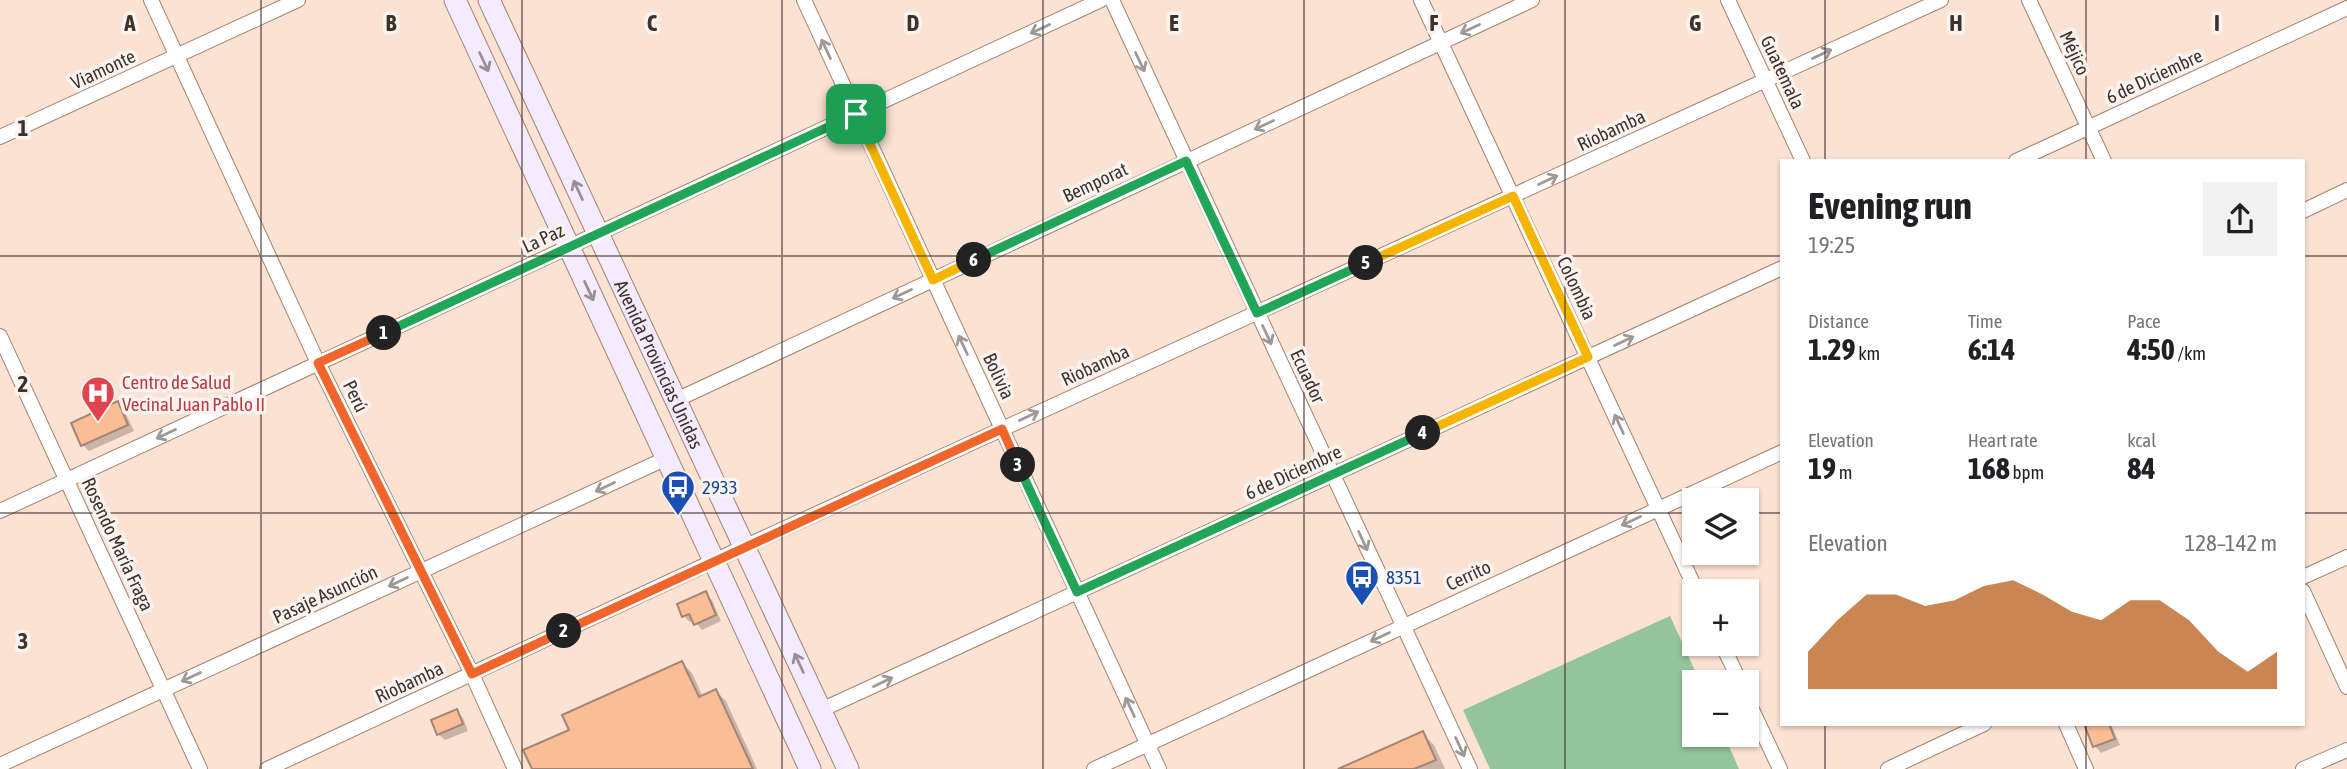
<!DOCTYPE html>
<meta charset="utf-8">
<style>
:root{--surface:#fff;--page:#f2f2f2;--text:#202124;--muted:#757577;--accent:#b45309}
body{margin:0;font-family:"Asap Condensed",sans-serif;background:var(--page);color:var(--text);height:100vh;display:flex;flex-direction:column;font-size:26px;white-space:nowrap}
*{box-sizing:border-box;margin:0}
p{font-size:23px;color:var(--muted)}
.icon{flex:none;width:38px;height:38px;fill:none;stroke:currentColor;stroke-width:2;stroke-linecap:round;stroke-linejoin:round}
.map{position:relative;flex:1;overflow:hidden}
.drawer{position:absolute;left:1780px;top:159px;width:525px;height:567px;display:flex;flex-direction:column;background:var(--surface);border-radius:0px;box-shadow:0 2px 5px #0004}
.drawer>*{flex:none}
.fabs{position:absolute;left:1682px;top:488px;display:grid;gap:14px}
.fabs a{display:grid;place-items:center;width:77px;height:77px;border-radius:0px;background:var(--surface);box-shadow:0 2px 5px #0004;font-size:35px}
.pin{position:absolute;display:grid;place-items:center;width:60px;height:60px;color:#fff;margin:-30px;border-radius:14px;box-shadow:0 4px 10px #0006}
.km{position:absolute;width:35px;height:35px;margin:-18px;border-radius:50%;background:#222;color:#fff;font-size:19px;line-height:35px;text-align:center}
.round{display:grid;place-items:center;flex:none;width:74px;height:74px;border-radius:0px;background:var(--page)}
.overview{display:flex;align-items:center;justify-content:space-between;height:119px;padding:0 28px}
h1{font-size:38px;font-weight:700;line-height:52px}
.figures{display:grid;grid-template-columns:repeat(3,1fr);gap:10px;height:119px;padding:7px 28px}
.figures div{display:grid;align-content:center}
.figures b{font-size:30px;font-weight:700}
.figures small{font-size:19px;font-weight:400}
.figures p{font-size:19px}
.chart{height:196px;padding:14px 28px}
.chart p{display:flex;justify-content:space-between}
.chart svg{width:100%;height:126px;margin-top:7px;fill:var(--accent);opacity:.7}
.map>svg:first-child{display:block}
</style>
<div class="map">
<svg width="2347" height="769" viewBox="0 0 2347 769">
<rect width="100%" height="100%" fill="#fce2d3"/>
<!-- green -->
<polygon fill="#93c49c" points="1670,616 1700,682 1694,682 1694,735 1724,735 1739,769 1490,769 1463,710"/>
<!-- shadow -->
<g fill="#0003">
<polygon points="117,403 124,410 134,431 89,451 83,445"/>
<polygon points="705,594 712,600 721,621 702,630 694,620 690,622 684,616"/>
<polygon points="682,663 692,673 703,697 716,691 726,701 757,769 534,769 571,731"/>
<polygon points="456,711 463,718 468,731 445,740 438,734"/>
<polygon points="2086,724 2111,724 2120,745 2101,753 2095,746"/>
<polygon points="1422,733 1434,745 1445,769 1342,769"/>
</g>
<!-- building -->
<g fill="#fbbd96" stroke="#a38574" stroke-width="2">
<polygon points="118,401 128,425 81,446 71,423"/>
<polygon points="706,591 716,615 694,625 689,614 682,617 677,604"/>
<polygon points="682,661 699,697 716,689 753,769 532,769 523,750 569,730 562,715"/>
<polygon points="457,709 463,724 437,735 431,720"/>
<polygon points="2084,724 2109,724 2115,739 2093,747"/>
<polygon points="1423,731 1436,760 1414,769 1338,769"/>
</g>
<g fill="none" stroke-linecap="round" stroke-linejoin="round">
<!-- street casing -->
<g stroke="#a08371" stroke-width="16">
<g id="street">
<polyline points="151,0 318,363 472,674 515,769"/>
<polyline points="804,0 1159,769"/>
<polyline points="1112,0 1470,769"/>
<polyline points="1421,0 1697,592"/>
<polyline points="1728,0 1803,161"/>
<polyline points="2029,0 2104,161"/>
<polyline points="0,137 298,0"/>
<polyline points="2016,161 2347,8"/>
<polyline points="2303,211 2347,190"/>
<polyline points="0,336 200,769"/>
<polyline points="676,400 1532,0"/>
<polyline points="0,511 1101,0"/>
<polyline points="2303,577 2347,557"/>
<polyline points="2303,591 2347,687"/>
<polyline points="1722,644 1740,682"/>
<polyline points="1746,697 1780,769"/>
<polyline points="821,710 1782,268"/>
<polyline points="2066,724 2086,769"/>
<polyline points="0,765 667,458"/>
<polyline points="267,769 744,547 1941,0"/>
<polyline points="1094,769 1782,452"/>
<polyline points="1888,769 1984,724"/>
<polyline points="2303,769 2347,750"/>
</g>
</g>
<!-- secondary casing -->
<g stroke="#a08371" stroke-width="23">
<g id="secondary">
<polyline points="455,0 810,769"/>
<path id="s1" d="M489,0L848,769"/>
</g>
</g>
<!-- street -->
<use href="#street" stroke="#fff" stroke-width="14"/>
<!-- secondary -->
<use href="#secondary" stroke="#f4ecfe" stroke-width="21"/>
</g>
<!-- one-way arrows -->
<defs><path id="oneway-shaft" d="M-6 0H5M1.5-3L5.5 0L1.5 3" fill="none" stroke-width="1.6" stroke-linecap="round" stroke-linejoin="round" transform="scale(1.75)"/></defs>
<g stroke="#9f9895">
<use href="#oneway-shaft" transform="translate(1040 29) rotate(155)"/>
<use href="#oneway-shaft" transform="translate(1470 29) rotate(155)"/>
<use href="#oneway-shaft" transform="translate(826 49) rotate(-115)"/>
<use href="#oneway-shaft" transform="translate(1822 54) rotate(-25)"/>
<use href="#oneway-shaft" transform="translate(1140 62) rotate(65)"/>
<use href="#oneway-shaft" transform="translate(1264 125) rotate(155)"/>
<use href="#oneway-shaft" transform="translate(1548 180) rotate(-25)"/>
<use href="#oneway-shaft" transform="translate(902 294) rotate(155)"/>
<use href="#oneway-shaft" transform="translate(1267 335) rotate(65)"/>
<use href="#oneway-shaft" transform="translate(1624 341) rotate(-25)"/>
<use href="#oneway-shaft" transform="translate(963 345) rotate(-115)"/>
<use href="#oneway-shaft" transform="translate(1029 416) rotate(-25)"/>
<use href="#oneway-shaft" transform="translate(1619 424) rotate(-115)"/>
<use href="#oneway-shaft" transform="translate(166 434) rotate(155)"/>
<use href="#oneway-shaft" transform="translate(605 487) rotate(155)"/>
<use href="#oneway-shaft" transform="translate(1631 521) rotate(155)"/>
<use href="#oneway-shaft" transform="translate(1363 541) rotate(65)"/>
<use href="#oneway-shaft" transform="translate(398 582) rotate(155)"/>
<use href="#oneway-shaft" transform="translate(1380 637) rotate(155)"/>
<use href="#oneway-shaft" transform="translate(191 677) rotate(155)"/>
<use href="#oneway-shaft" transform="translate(883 682) rotate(-25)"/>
<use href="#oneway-shaft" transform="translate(1130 707) rotate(-115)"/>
<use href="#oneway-shaft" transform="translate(1460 747) rotate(65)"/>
</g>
<g stroke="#9a8f94">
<use href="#oneway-shaft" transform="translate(484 62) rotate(65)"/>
<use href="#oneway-shaft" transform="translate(578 190) rotate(-115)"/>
<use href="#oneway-shaft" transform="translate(589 291) rotate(65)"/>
<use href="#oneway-shaft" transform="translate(799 663) rotate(-115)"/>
</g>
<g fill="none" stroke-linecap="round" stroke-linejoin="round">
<!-- split-1 casing -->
<g stroke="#fff" stroke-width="14">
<polyline id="split-1" points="384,333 856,114"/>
</g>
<!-- split-2 casing -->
<g stroke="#fff" stroke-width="14">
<polyline id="split-2" points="384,333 318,363 472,674 564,631"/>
</g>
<!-- split-3 casing -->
<g stroke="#fff" stroke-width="14">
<polyline id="split-3" points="564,631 1002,429 1018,465"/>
</g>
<!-- split-4 casing -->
<g stroke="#fff" stroke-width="14">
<polyline id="split-4" points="1018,465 1077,592 1423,433"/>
</g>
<!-- split-5 casing -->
<g stroke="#fff" stroke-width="14">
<polyline id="split-5" points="1366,263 1513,196 1588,357 1423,433"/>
</g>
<!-- split-6 casing -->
<g stroke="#fff" stroke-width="14">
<polyline id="split-6" points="974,260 1186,161 1257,313 1366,263"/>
</g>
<!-- split-7 casing -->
<g stroke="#fff" stroke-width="14">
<polyline id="split-7" points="856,114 933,280 974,260"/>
</g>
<!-- split-1 -->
<use href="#split-1" stroke="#22a559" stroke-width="9"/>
<!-- split-2 -->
<use href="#split-2" stroke="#f0652b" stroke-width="9"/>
<!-- split-3 -->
<use href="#split-3" stroke="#f0652b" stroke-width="9"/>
<!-- split-4 -->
<use href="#split-4" stroke="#22a559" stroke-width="9"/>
<!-- split-5 -->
<use href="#split-5" stroke="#f5b400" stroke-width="9"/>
<!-- split-6 -->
<use href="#split-6" stroke="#22a559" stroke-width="9"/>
<!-- split-7 -->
<use href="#split-7" stroke="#f5b400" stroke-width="9"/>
</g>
<!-- grid -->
<path fill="none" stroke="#3f322b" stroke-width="2" stroke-opacity="0.55" d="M261,0V769M522,0V769M782,0V769M1043,0V769M1304,0V769M1565,0V769M1825,0V161M2086,0V161M0,256H1782M2303,256H2347M0,513H1694M1746,513H1782M2303,513H2347M1825,724V769M2086,724V769"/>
<!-- icons -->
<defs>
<g id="hospital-pin" transform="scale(1.75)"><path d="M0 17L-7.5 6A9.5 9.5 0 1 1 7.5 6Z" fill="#e0444e" stroke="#faf4f0"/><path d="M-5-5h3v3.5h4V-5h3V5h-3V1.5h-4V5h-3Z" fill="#fff"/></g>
<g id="bus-pin" transform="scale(1.75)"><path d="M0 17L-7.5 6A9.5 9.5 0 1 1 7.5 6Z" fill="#1a4fb4" stroke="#faf4f0"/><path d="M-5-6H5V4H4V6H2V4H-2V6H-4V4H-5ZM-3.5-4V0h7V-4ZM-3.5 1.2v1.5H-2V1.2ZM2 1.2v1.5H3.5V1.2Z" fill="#fff"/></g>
</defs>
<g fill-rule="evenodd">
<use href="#hospital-pin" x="98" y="393"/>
<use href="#bus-pin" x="678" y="487"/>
<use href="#bus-pin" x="1362" y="577"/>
</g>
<g text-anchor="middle" stroke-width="7" stroke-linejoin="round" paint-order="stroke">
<!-- street labels -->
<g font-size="19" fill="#3f322b" stroke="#faf4f0">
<text transform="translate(2075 53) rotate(65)" y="7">Méjico</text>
<text transform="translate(103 69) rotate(-25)" y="7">Viamonte</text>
<text transform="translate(1783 72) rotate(65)" y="7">Guatemala</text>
<text transform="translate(2154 76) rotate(-25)" y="7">6 de Diciembre</text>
<text transform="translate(1611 130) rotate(-25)" y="7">Riobamba</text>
<text transform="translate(1095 182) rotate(-25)" y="7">Bemporat</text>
<text transform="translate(543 238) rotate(-25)" y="7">La Paz</text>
<text transform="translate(1577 288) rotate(65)" y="7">Colombia</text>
<text dy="7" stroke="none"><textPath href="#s1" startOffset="402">Avenida Provincias Unidas</textPath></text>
<text transform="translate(1095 365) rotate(-25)" y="7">Riobamba</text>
<text transform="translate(999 376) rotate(65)" y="7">Bolivia</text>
<text transform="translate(1308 376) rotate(65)" y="7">Ecuador</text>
<text transform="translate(356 396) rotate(64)" y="7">Perú</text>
<text transform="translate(1293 472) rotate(-25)" y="7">6 de Diciembre</text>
<text transform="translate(118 544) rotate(65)" y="7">Rosendo María Fraga</text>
<text transform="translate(1468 575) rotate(-25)" y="7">Cerrito</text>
<text transform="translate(325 594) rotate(-25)" y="7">Pasaje Asunción</text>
<text transform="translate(409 682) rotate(-25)" y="7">Riobamba</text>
</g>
<!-- health labels -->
<g font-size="19" fill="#be3a42" stroke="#faf4f0" text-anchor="start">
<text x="122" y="389">Centro de Salud<tspan x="122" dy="22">Vecinal Juan Pablo II</tspan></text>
</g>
<!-- transit labels -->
<g font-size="19" fill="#164399" stroke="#faf4f0" text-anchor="start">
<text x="702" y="494">2933</text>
<text x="1386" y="584">8351</text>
</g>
</g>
<g font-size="23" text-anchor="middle" font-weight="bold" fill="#3f322b" stroke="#faf4f0" stroke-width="7" stroke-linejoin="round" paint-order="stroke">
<text x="130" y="31">A</text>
<text x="391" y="31">B</text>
<text x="652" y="31">C</text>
<text x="913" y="31">D</text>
<text x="1174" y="31">E</text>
<text x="1434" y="31">F</text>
<text x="1695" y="31">G</text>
<text x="1956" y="31">H</text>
<text x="2217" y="31">I</text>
<text x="23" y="136">1</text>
<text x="23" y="392">2</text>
<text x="23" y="649">3</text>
</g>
</svg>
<div class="fabs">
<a><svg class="icon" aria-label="layers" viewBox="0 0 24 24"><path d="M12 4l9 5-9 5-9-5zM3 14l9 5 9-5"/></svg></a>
<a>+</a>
<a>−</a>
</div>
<div class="pin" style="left:856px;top:114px;background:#1e9e55"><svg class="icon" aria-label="arrive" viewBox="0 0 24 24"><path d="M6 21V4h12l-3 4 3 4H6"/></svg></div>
<b class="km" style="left:384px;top:333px">1</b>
<b class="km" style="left:564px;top:631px">2</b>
<b class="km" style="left:1018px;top:465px">3</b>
<b class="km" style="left:1423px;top:433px">4</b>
<b class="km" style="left:1366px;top:263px">5</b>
<b class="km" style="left:974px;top:260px">6</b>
<section class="drawer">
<div class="overview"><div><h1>Evening run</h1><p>19:25</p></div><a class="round"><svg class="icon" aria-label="share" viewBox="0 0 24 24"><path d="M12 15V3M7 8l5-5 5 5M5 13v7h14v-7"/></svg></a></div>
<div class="figures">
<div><p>Distance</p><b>1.29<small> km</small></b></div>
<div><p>Time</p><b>6:14</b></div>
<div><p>Pace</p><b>4:50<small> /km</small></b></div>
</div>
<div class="figures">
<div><p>Elevation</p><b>19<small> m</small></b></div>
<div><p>Heart rate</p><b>168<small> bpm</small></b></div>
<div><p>kcal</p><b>84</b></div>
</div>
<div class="chart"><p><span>Elevation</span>128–142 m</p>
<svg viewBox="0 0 160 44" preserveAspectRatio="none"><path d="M0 44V31L10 20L20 11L30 11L40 15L50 13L60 8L70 6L80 11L90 17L100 20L110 13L120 13L130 20L140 31L150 38L160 31V44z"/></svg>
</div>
</section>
</div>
